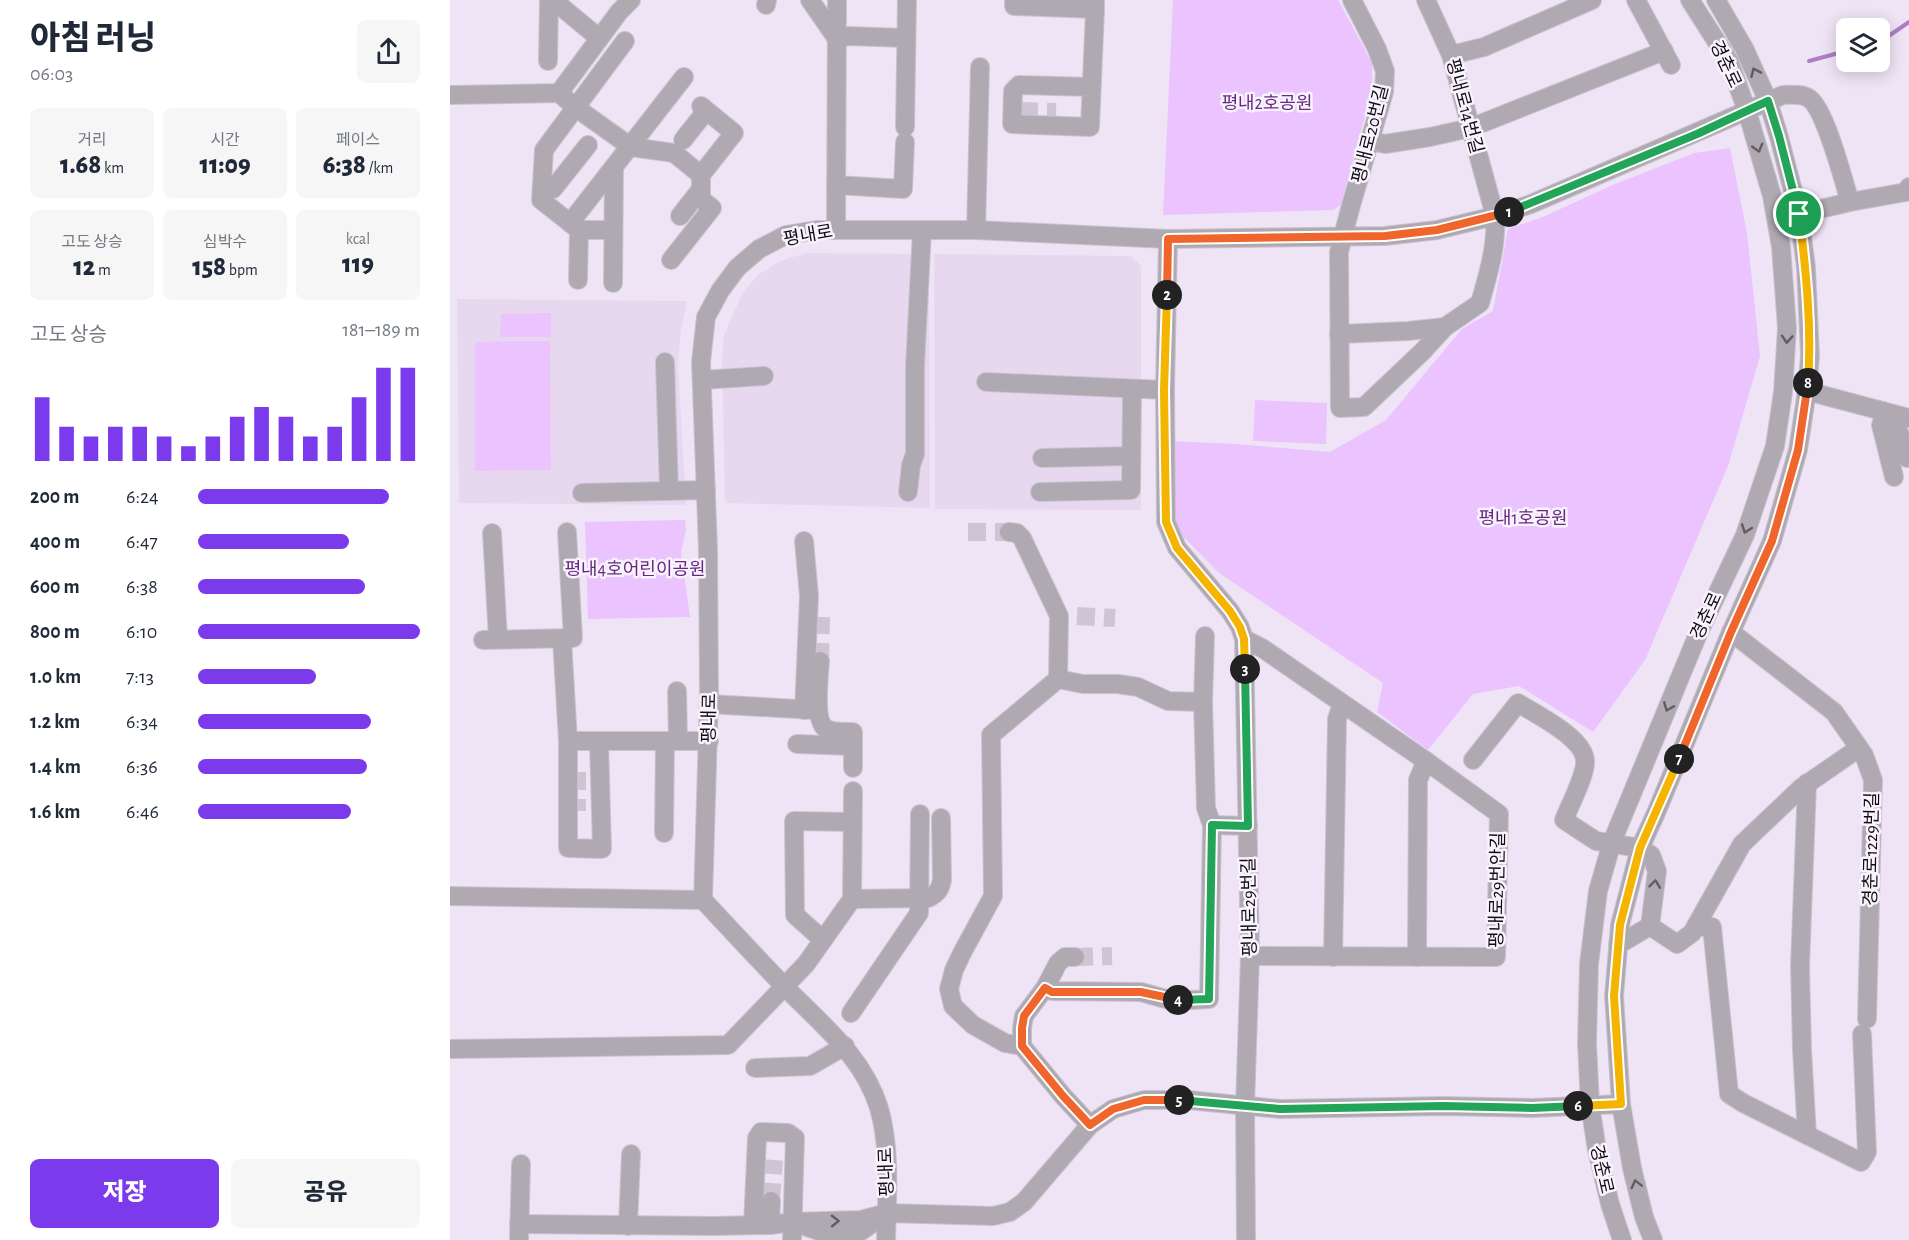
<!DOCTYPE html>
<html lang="ko">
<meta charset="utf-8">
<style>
:root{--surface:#fff;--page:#f6f6f7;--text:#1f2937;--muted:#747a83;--accent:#7c3aed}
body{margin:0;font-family:"Alegreya Sans","Noto Sans KR",sans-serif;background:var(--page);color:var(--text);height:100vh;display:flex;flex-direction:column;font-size:22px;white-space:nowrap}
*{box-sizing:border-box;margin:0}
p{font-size:20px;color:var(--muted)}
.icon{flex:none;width:33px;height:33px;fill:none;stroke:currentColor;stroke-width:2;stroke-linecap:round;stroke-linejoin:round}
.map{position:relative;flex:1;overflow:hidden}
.details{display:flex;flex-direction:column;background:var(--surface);width:450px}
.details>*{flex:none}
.fabs{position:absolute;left:1386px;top:18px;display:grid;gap:12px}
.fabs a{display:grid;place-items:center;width:54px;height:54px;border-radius:9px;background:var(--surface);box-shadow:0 3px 15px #0003;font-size:30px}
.pin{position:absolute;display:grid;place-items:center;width:51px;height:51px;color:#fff;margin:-26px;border:3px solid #fff;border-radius:50%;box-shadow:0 2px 6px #0007}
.km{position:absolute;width:30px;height:30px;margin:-15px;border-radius:50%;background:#222;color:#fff;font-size:16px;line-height:30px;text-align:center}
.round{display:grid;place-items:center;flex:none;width:63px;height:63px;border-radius:9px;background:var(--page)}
.headline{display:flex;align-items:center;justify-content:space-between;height:102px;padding:0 30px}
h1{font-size:33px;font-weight:800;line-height:45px}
.figures{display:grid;grid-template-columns:repeat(3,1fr);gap:9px;height:102px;padding:6px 30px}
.figures div{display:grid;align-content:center;border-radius:9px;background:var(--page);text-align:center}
.figures b{font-size:26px;font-weight:800}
.figures small{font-size:16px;font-weight:400}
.figures p{font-size:16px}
.chart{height:168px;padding:12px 30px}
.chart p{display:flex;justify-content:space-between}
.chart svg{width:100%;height:108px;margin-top:6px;stroke:var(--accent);stroke-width:6}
.button{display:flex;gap:12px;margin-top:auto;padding:12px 30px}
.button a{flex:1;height:69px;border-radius:9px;background:var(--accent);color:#fff;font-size:24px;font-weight:800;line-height:69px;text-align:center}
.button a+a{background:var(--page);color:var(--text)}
ul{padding:0 30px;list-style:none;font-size:20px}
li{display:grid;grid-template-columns:96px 72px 1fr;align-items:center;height:45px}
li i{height:15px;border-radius:8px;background:var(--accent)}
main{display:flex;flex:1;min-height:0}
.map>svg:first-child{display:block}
</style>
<main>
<section class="details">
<div class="headline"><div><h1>아침 러닝</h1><p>06:03</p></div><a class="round"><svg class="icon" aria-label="share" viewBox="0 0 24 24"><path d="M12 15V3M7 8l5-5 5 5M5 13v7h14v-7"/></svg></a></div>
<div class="figures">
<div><p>거리</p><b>1.68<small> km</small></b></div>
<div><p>시간</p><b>11:09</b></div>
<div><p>페이스</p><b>6:38<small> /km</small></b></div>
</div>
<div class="figures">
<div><p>고도 상승</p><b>12<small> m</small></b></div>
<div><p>심박수</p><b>158<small> bpm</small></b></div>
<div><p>kcal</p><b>119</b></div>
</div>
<div class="chart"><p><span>고도 상승</span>181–189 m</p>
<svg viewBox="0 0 160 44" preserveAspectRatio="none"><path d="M5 44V18M15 44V30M25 44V34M35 44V30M45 44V30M55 44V34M65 44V38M75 44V34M85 44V26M95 44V22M105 44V26M115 44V34M125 44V30M135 44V18M145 44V6M155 44V6"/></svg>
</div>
<ul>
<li><b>200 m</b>6:24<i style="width:86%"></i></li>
<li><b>400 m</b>6:47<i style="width:68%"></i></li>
<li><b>600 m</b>6:38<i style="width:75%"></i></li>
<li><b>800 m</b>6:10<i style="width:100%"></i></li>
<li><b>1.0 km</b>7:13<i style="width:53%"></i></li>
<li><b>1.2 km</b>6:34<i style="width:78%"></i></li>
<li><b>1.4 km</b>6:36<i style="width:76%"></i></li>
<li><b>1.6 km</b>6:46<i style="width:69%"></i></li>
</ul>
<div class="button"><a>저장</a><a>공유</a></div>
</section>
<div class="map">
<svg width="1459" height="1240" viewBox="0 0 1459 1240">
<rect width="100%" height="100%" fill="#efe4f5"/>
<!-- built -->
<g fill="#e7d8f0">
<polygon points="356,253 479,254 480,508 275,503 272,358 274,335 292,294 309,274 330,261"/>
<polygon points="484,254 681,256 691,266 691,510 485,509"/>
<polygon points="7,299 237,301 231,329 228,366 236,505 9,503"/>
</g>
<!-- green -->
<g fill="#eac3ff">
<polygon points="723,0 888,0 922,63 922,91 891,204 884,210 713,215"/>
<polygon points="1280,148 1297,233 1310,356 1278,466 1195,660 1143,732 1069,686 1023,694 978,750 927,712 933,683 769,573 720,523 718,441 786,444 880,452 936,420 1012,329 1043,311 1058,229 1095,216 1165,184 1244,153"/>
<polygon points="101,313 101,337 50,337 51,314"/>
<polygon points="100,341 101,470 25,471 25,342"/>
<polygon points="805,400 877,403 876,444 803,441"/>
<polygon points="235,520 236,530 231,553 240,617 138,619 135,522"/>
</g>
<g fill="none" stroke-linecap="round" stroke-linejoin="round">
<!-- stream -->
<g stroke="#ad7ec5" stroke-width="4">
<polyline points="1430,42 1459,22"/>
<polyline points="1359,61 1396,51"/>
</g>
<!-- minor-tunnel -->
<g stroke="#cec4d3" stroke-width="18" stroke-dasharray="18 9" stroke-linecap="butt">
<polyline points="570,111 606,112"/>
<polyline points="518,532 559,532"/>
<polyline points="627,616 665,618"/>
<polyline points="370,661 371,617"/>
<polyline points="127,772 127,811"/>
<polyline points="625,957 662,956"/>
<polyline points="321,1201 324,1160"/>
</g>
<!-- minor casing -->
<g stroke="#cbc2d1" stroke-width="20">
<g id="minor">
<polyline points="103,0 149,38"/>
<polyline points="360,0 387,39 398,36 456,38"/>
<polyline points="564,0 564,6 645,9"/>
<path d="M902,0L927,49L935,71L934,92L900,209L889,252L890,408L914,407L973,351L995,327L1030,303C1038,275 1047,246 1045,216L1001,55L976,0"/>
<polyline points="1186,0 1221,65"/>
<polyline points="316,5 317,0"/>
<polyline points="1001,55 1034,47 1142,0"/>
<polyline points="98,61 99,0"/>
<polyline points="641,87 569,85 563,91 562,124 640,127 645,9 645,0"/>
<polyline points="109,93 125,107 181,147 224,153 251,175 251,199 262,208 221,260"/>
<polyline points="0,95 109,93 169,12 181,0"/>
<polyline points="251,106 284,133 251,175"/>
<polyline points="455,127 457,0"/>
<polyline points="233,140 256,111"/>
<polyline points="921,141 935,144 980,137 1020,128 1214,51"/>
<polyline points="386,185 453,189 455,142"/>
<polyline points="92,191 103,189 138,145"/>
<polyline points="1349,214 1400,202 1456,192 1459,187"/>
<polyline points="230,216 251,189"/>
<polyline points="120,223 234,77"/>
<polyline points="386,229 387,0"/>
<polyline points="129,230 163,230"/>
<polyline points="526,230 530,67"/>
<polyline points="718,239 715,390 716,522 727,548 780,611 790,627 794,639 800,956 795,1106 796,1240"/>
<polyline points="128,280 129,230 91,200 94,150 175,41"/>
<polyline points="163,283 164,168"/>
<polyline points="889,334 958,331 995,327"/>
<polyline points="215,362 219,491"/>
<polyline points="252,380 314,376"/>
<polyline points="536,382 715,390"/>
<polyline points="1357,391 1459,418"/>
<polyline points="1432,411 1433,419 1431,425 1444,477"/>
<path d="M1432,411C1449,424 1451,437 1457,458"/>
<polyline points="592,458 681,456"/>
<polyline points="458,492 461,465 465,454 465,366 472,230"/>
<polyline points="590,492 681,490 682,389"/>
<polyline points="132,493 256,490"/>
<polyline points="559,532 567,533 572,538 609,616 608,679 541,735 543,896 512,953 504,970 499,989 503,1006 523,1025 555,1043 572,1046 613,1096 640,1125"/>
<polyline points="42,533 48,639"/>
<polyline points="354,541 359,596 354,710"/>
<polyline points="1281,632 1384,712 1414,755 1423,780 1417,1019"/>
<polyline points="112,639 118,741 118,848 152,849 149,742"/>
<polyline points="794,639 812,648 976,761 1049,814 1046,957 800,956"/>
<polyline points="33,640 123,638 117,532"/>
<path d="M370,661C369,675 364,719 375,728C382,733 395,732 403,732V768"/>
<polyline points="608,679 633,684 668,684 688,687 718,701 753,702"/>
<polyline points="227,691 228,741"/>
<polyline points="259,704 365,710"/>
<polyline points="118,741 259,741"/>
<polyline points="347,744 403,746"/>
<path d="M1023,760L1068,703C1087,715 1137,739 1135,763C1135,776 1119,807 1114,820L1146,841L1190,848L1201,855L1207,871L1200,926"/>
<polyline points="1357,783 1350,966 1352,1050 1357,1135"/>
<polyline points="762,825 798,826"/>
<polyline points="214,833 215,741"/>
<polyline points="0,896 253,900"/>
<path d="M402,899L478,898C487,894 490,890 492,880L491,818"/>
<polyline points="1200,926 1227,944 1242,933 1292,844 1351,788 1409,748"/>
<polyline points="1246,927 1262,927 1279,1094 1293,1103 1411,1162 1417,1152 1412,1034"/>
<polyline points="373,940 345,915 344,821 402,822"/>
<polyline points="1168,945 1200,926"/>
<polyline points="883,957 887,719 892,704"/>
<polyline points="967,957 968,780 976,761"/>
<polyline points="595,988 602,991 691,992 723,1001 759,999 762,825 756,808 753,702 755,636"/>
<polyline points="401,1013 469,913 470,814"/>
<polyline points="572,1046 572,1028 574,1016 595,988 608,963 615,957 625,957"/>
<polyline points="0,1049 278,1045 356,964 402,899 403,791"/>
<polyline points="305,1068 360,1066 395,1046"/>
<polyline points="437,1213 410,1232 377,1234 343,1222 411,1220 437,1213 543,1216 560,1212 574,1202 640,1125 663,1109 694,1100 738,1100 830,1109 993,1106 1082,1108 1171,1104"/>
<polyline points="69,1224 263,1226 320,1225 343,1222"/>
<polyline points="303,1225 307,1138 311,1132 338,1133 345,1138 342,1240"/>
<polyline points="320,1225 321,1201"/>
<polyline points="178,1226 181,1154"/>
<polyline points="69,1240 71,1164"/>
<path d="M436,1240C437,1197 441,1150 429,1108C413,1056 371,1024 334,986C307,958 280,929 253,900L259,697L258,549L251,362L256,317L270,291L287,268L309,249L336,235L367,230H526L718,239L935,236L987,230L1045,216L1081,204L1333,95C1341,95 1352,93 1360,99C1376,112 1393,179 1400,202"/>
<polyline points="1172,1240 1160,1204 1147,1150 1140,1105 1137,1043 1139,964 1148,891 1162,842 1248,634 1295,535 1325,446 1333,392 1337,328 1331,247 1322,196 1297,111 1279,61 1240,0"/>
<polyline points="1203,1240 1194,1217 1182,1168 1171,1104 1164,996 1170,925 1190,848 1206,813 1281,632 1322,541 1348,450 1357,391 1360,356 1356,267 1349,214 1329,137 1318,101 1294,48 1266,0"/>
</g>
</g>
<!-- minor -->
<use href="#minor" stroke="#afaab1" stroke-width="18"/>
</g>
<!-- one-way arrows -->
<defs><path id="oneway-chevron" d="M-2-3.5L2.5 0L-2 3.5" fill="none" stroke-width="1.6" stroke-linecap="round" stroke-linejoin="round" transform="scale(1.5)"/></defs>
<g stroke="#605c62">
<use href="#oneway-chevron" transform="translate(1305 72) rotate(-114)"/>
<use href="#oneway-chevron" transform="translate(1308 148) rotate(74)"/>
<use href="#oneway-chevron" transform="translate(1337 339) rotate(94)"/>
<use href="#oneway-chevron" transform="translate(1296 529) rotate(110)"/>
<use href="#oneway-chevron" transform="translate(1218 707) rotate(112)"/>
<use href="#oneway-chevron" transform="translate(1205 884) rotate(-83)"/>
<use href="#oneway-chevron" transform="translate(1186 1184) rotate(-104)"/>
<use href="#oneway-chevron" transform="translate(385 1221) rotate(-1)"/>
</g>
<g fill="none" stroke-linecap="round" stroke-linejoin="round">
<!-- split-1 casing -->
<g stroke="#fff" stroke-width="12">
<polyline id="split-1" points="1059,212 1247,134 1318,101 1329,136 1349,214"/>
</g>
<!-- split-2 casing -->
<g stroke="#fff" stroke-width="12">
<polyline id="split-2" points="717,295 718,239 935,236 987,230 1059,212"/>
</g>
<!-- split-3 casing -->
<g stroke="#fff" stroke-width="12">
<polyline id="split-3" points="717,295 714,390 716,522 727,548 780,611 790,627 794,639 795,669"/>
</g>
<!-- split-4 casing -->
<g stroke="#fff" stroke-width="12">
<polyline id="split-4" points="728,1000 759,999 762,825 798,826 795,669"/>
</g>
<!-- split-5 casing -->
<g stroke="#fff" stroke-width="12">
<polyline id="split-5" points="728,1000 691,992 602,992 595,988 574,1016 572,1028 572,1046 613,1096 640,1125 663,1109 694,1100 729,1100"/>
</g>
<!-- split-6 casing -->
<g stroke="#fff" stroke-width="12">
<polyline id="split-6" points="729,1100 830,1109 993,1106 1082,1108 1128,1106"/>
</g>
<!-- split-7 casing -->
<g stroke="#fff" stroke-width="12">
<polyline id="split-7" points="1128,1106 1171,1104 1164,996 1170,925 1190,848 1229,759"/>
</g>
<!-- split-8 casing -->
<g stroke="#fff" stroke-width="12">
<polyline id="split-8" points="1229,759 1281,632 1322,541 1348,450 1358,383"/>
</g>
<!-- split-9 casing -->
<g stroke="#fff" stroke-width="12">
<path id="split-9" d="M1349,214C1356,270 1362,327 1358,383"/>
</g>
<!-- split-1 -->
<use href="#split-1" stroke="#22a559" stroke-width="8"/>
<!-- split-2 -->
<use href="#split-2" stroke="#f0652b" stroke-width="8"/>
<!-- split-3 -->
<use href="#split-3" stroke="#f5b400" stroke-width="8"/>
<!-- split-4 -->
<use href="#split-4" stroke="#22a559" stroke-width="8"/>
<!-- split-5 -->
<use href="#split-5" stroke="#f0652b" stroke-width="8"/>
<!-- split-6 -->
<use href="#split-6" stroke="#22a559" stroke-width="8"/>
<!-- split-7 -->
<use href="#split-7" stroke="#f5b400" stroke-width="8"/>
<!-- split-8 -->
<use href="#split-8" stroke="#f0652b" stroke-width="8"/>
<!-- split-9 -->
<use href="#split-9" stroke="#f5b400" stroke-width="8"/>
</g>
<g text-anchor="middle" stroke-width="5" stroke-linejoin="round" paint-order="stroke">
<!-- street labels -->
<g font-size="18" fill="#100d12" stroke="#f9f3fd">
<text transform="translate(1276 64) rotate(65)" y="6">경춘로</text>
<text transform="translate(1015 106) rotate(75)" y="6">평내로14번길</text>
<text transform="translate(920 134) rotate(-76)" y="6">평내로20번길</text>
<text transform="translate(358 235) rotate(-10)" y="6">평내로</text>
<text transform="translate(1256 616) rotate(-65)" y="6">경춘로</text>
<text transform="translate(259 718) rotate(-89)" y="6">평내로</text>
<text transform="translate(1421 849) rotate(-89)" y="6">경춘로1229번길</text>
<text transform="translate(1047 890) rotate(-89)" y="6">평내로29번안길</text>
<text transform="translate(799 907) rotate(-91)" y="6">평내로29번길</text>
<text transform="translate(1152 1169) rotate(77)" y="6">경춘로</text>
<text transform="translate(436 1172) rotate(-92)" y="6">평내로</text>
</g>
<!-- park labels -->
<g font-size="18" fill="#652a80" stroke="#f9f3fd">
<text x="817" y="109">평내2호공원</text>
<text x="1073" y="524">평내1호공원</text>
<text x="185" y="575">평내4호어린이공원</text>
</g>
</g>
</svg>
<div class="fabs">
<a><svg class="icon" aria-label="layers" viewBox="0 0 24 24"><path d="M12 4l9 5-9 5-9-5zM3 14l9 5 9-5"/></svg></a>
</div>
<div class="pin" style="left:1349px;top:214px;background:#1e9e55"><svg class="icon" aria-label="arrive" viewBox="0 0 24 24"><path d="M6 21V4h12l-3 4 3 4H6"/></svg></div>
<b class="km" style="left:1059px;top:212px">1</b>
<b class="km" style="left:717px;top:295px">2</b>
<b class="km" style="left:795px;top:669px">3</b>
<b class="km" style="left:728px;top:1000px">4</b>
<b class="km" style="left:729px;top:1100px">5</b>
<b class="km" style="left:1128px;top:1106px">6</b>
<b class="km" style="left:1229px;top:759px">7</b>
<b class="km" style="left:1358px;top:383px">8</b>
</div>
</main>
